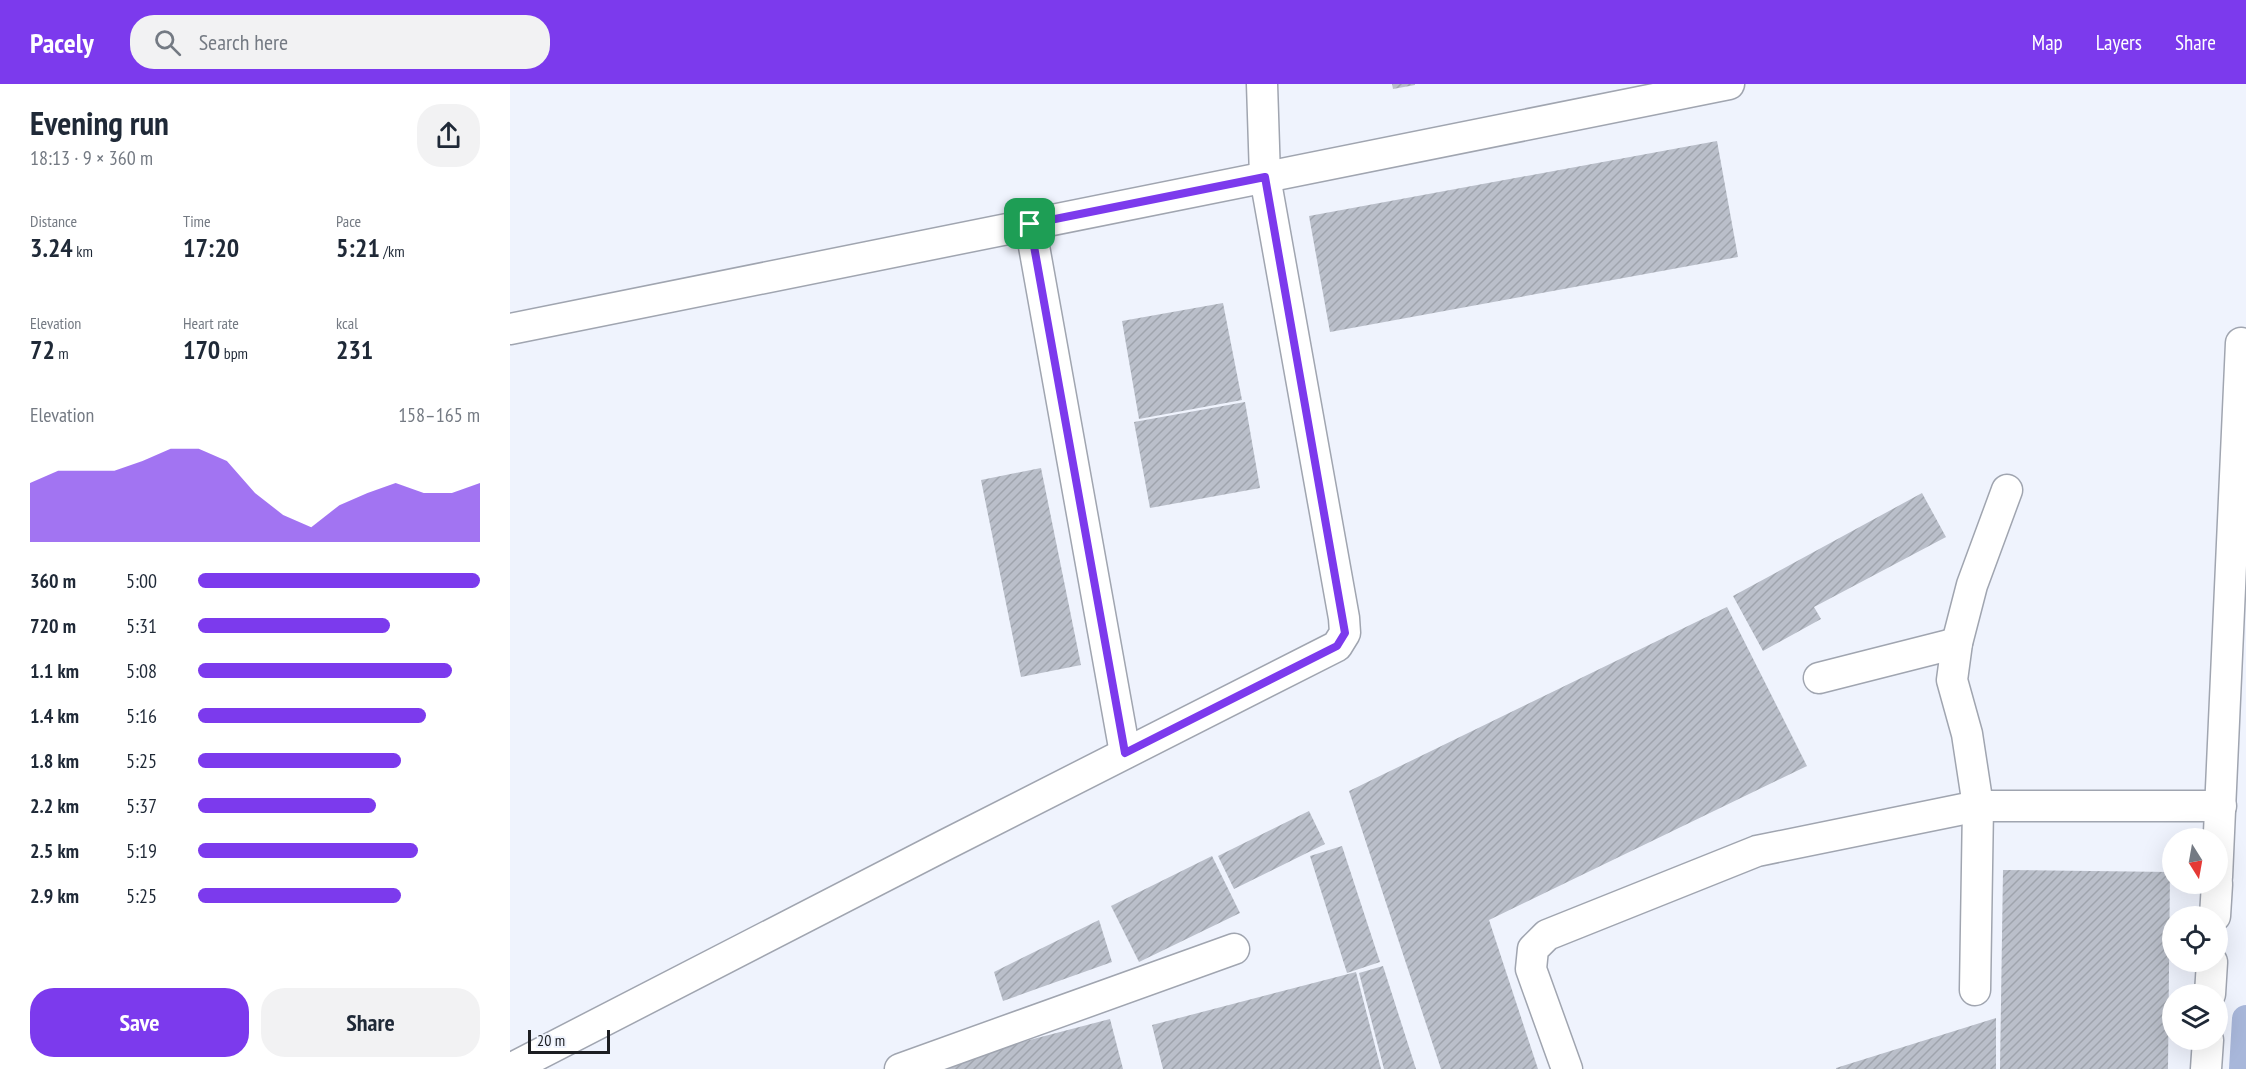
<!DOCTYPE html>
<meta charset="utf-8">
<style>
:root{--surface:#fff;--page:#f2f2f3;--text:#1f2937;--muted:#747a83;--accent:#7c3aed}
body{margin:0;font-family:"PT Sans Narrow",sans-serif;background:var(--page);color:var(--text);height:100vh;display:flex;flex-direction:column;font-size:22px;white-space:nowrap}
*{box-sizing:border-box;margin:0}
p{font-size:20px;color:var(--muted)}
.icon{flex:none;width:33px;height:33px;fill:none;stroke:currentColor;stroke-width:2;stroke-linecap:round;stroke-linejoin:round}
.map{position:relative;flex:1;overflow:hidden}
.panel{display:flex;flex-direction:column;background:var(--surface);width:510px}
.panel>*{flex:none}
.needle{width:39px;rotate:169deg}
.tools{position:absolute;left:1652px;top:744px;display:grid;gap:12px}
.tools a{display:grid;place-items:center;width:66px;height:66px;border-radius:50%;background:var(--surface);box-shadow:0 6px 24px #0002;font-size:30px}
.scale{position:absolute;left:18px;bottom:15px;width:82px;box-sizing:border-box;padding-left:6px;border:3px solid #1c1e22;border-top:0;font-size:16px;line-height:21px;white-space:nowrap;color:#1c1e22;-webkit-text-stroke:4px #eff3fd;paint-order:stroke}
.pin{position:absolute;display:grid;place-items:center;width:51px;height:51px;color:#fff;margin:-26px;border-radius:12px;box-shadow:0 3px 9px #0006}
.round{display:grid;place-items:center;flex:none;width:63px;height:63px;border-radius:24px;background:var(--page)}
.overview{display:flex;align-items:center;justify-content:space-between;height:102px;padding:0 30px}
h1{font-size:33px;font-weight:600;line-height:45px}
.figures{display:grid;grid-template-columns:repeat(3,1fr);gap:9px;height:102px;padding:6px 30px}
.figures div{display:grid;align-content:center}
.figures b{font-size:26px;font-weight:600}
.figures small{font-size:16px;font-weight:400}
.figures p{font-size:16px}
.chart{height:168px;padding:12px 30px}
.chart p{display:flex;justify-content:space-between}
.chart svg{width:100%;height:108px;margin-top:6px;fill:var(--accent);opacity:.7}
.primary-button{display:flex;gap:12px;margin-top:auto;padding:12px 30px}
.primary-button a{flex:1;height:69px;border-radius:24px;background:var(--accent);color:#fff;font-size:24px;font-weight:600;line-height:69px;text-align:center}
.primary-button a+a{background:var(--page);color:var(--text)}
ul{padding:0 30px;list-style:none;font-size:20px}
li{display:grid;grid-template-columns:96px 72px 1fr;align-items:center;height:45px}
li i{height:15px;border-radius:8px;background:var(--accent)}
header{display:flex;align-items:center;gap:36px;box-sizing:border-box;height:84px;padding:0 30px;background:var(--accent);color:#fff}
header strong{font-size:28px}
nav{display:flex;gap:33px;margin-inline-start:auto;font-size:21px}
.search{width:420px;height:54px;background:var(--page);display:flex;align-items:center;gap:15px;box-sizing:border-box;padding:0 21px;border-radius:24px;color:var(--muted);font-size:22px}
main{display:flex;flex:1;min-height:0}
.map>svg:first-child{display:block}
</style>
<header>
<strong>Pacely</strong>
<div class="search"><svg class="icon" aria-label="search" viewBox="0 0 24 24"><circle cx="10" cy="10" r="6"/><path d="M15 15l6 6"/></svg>Search here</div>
<nav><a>Map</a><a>Layers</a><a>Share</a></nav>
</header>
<main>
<section class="panel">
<div class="overview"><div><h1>Evening run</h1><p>18:13 · 9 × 360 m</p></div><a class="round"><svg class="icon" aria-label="share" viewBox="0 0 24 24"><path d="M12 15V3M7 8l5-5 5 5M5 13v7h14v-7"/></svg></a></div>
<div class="figures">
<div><p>Distance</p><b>3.24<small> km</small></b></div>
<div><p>Time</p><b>17:20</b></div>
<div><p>Pace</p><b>5:21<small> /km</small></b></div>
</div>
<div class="figures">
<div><p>Elevation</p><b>72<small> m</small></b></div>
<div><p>Heart rate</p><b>170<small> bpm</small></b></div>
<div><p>kcal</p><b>231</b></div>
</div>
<div class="chart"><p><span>Elevation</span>158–165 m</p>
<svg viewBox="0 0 160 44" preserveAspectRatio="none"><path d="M0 44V20L10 15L20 15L30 15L40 11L50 6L60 6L70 11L80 24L90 33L100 38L110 29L120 24L130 20L140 24L150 24L160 20V44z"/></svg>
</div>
<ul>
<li><b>360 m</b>5:00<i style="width:100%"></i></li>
<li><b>720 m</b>5:31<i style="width:68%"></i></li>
<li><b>1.1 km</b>5:08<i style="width:90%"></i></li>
<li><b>1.4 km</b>5:16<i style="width:81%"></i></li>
<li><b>1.8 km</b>5:25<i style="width:72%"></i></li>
<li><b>2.2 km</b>5:37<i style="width:63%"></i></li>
<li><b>2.5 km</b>5:19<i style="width:78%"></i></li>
<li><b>2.9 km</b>5:25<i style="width:72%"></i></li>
</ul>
<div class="primary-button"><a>Save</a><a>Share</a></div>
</section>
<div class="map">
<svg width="1736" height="985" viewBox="0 0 1736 985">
<defs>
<pattern id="building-hatch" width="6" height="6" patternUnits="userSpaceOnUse" patternTransform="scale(1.5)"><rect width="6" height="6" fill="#babfca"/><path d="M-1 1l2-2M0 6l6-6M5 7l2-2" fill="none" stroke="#9fa4ad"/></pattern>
</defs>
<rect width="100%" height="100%" fill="#eff3fd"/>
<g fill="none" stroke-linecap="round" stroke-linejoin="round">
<!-- canal -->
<polyline stroke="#a8b7da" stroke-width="28" points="1733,985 1736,935"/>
</g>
<!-- building -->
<g fill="url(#building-hatch)">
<polygon points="882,0 905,0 905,1 883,5"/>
<polygon points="1207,57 1228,173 820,248 799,132"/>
<polygon points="713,219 732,316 629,335 612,237"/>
<polygon points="735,318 750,404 640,424 624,338"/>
<polygon points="531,384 571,581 511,593 471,396"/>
<polygon points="1412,409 1436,453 1304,523 1311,535 1253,567 1223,512"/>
<polygon points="1217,523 1297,682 979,836 1028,985 931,985 839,707"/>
<polygon points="799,727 815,760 724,805 708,772"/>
<polygon points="832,762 870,878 837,889 800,772"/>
<polygon points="702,772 730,829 629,878 601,822"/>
<polygon points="1493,786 1660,788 1658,985 1490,985"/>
<polygon points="589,836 602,878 493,917 484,888"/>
<polygon points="873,882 906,985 874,985 849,889"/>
<polygon points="846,888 871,985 653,985 642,941"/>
<polygon points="1486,934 1486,985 1326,985 1326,984"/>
<polygon points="600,935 613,985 434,985 432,979"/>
</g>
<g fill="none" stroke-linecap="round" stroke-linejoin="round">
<!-- minor casing -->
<g stroke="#a0a5b0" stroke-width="33">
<g id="minor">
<polyline points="520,140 615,669"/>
<polyline points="0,245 1219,0"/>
<polyline points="1309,594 1447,559"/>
<polyline points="1707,793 1731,259"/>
<polyline points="1705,832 1707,800"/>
<polyline points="1465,906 1468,722 1457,650 1442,596 1447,559 1462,501 1497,406"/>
<polyline points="1700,910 1702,878"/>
<polyline points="0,985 437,760 827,562 835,549 834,534 755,93 752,0"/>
<polyline points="390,985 724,865"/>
<polyline points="1057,985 1021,885 1023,865 1037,851 1247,767 1468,722 1711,722"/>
<polyline points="1696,985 1698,956"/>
</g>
</g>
<!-- minor -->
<use href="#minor" stroke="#fff" stroke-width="30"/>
</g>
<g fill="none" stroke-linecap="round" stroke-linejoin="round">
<!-- route casing -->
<g stroke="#fff" stroke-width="12">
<polygon id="route" points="755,93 835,549 827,562 615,669 520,140"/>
</g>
<!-- route -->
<use href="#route" stroke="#7c3aed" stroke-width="8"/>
</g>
</svg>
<div class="tools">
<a><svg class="needle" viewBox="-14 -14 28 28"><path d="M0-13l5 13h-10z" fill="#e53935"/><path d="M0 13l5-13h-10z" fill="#747a83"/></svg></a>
<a><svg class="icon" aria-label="locate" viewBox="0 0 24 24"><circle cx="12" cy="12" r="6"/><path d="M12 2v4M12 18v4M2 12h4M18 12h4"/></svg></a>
<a><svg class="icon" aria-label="layers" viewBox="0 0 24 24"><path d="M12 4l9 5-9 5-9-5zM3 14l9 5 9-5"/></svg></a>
</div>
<div class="scale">20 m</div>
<div class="pin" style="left:520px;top:140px;background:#1e9e55"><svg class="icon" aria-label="arrive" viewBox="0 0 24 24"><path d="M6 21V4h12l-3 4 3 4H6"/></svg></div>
</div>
</main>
